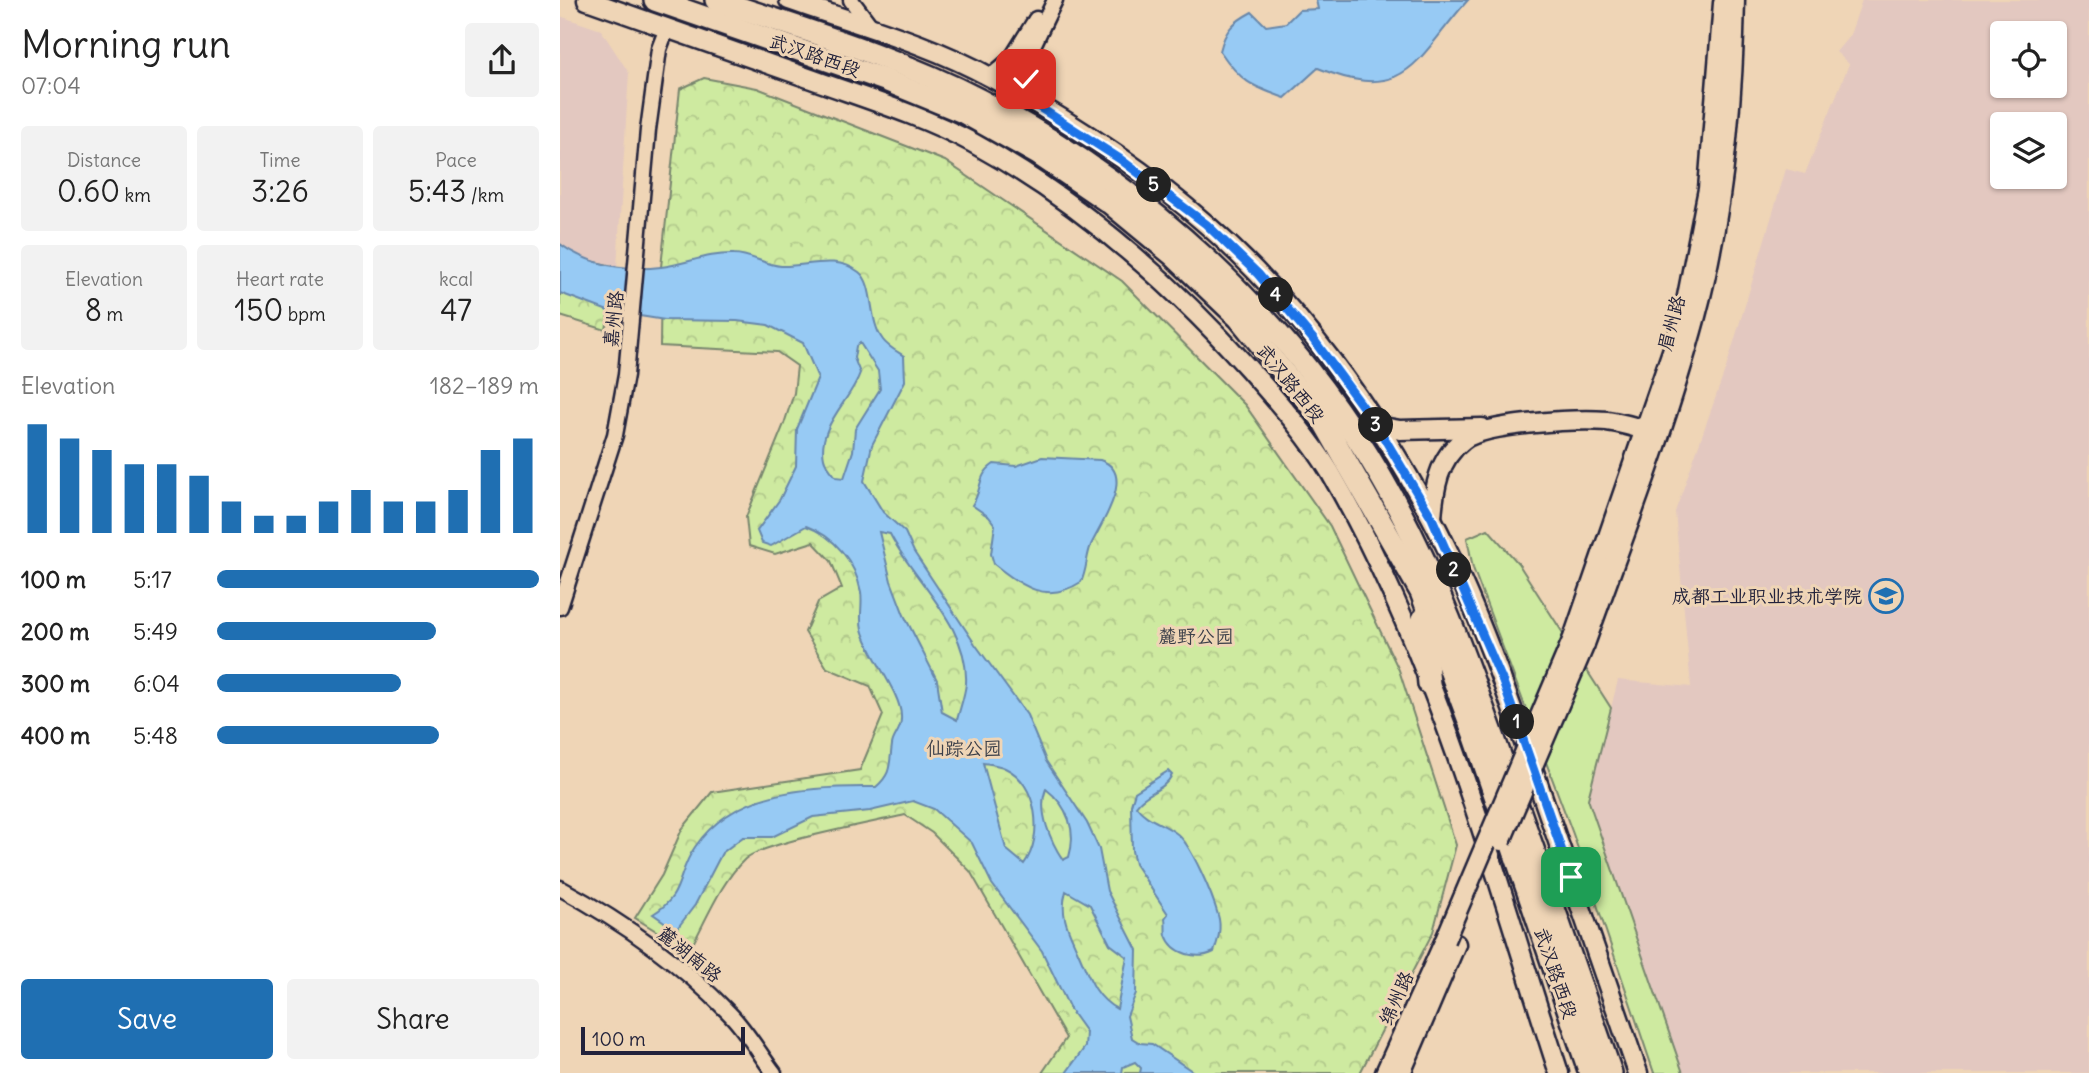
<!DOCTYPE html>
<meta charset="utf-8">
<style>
:root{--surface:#fff;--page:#f2f2f2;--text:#222;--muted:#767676;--accent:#1f6fb2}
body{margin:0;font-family:Delius,"LXGW WenKai TC",sans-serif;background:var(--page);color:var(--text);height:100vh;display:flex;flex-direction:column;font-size:26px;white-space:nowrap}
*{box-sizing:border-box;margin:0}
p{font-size:23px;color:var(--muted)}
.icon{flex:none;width:38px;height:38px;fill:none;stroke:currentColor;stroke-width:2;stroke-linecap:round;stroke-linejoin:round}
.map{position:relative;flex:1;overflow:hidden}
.side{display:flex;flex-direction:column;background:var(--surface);width:560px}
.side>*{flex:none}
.fabs{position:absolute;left:1430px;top:21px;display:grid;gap:14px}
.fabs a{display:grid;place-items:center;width:77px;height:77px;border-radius:7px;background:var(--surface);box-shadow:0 2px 5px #0004;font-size:35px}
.scale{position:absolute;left:21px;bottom:18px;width:164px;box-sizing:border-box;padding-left:7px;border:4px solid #22223b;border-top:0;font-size:19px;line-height:24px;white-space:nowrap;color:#22223b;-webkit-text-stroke:5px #efd5b6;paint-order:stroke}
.pin{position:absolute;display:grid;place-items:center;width:60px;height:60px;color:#fff;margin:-30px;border-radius:14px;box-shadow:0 4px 10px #0006}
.km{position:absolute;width:35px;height:35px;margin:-18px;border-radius:50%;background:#222;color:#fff;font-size:19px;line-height:35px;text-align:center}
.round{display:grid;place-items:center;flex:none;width:74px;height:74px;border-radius:7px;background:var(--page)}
.overview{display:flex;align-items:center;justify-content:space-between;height:119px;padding:0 21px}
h1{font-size:38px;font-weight:600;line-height:52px}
.stats{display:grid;grid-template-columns:repeat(3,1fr);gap:10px;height:119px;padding:7px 21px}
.stats div{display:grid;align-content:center;border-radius:7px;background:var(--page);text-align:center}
.stats b{font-size:30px;font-weight:600}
.stats small{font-size:19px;font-weight:400}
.stats p{font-size:19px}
.chart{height:196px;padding:14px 21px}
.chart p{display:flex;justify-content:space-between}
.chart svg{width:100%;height:126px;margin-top:7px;stroke:var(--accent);stroke-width:6}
.button{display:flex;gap:14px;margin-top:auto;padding:14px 21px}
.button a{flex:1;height:80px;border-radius:7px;background:var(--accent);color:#fff;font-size:28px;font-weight:600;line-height:80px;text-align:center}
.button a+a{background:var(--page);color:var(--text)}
ul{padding:0 21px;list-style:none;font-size:23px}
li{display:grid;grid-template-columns:112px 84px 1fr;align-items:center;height:52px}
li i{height:18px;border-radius:9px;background:var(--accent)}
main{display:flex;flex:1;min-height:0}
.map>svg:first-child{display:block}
</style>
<main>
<section class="side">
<div class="overview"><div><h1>Morning run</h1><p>07:04</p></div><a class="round"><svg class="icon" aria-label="share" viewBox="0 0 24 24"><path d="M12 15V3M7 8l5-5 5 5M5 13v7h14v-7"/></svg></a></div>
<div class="stats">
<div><p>Distance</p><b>0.60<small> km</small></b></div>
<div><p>Time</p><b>3:26</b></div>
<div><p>Pace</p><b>5:43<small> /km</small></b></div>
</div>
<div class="stats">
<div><p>Elevation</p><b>8<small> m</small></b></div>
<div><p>Heart rate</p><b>150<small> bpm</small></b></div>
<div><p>kcal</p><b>47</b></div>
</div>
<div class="chart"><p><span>Elevation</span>182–189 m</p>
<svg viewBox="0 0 160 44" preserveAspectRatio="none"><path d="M5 44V6M15 44V11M25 44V15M35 44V20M45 44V20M55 44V24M65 44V33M75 44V38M85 44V38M95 44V33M105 44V29M115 44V33M125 44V33M135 44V29M145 44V15M155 44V11"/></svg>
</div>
<ul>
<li><b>100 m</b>5:17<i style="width:100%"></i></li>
<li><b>200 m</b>5:49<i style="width:68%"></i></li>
<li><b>300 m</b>6:04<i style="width:57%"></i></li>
<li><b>400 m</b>5:48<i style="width:69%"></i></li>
</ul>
<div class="button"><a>Save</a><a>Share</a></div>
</section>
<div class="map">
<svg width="1529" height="1073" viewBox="0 0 1529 1073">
<defs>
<pattern id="park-crowns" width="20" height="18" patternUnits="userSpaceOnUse" patternTransform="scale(1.75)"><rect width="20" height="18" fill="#ceeaa0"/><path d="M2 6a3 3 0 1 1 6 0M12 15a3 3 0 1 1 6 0" fill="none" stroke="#b1c88b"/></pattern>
</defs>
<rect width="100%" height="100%" fill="#efd5b6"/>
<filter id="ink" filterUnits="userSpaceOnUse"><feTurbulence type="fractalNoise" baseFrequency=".0143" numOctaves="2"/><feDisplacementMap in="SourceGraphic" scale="14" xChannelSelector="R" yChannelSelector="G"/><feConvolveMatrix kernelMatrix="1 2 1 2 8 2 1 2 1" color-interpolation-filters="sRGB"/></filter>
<g filter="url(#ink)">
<!-- built -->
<g fill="#e3c8c0" fill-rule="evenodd">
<path d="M1302,0H1529V1073H1122L1028,799L1058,680L1131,687L1115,512L1167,365L1226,169L1245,174L1289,64L1276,52L1290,35ZM1442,33H1494V86H1442ZM1442,124H1494V177H1442Z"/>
<polygon points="0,16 41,30 69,73 57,267 18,258 0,244"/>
</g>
<!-- grass -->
<polygon fill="#ceeaa0" stroke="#78866e" stroke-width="2" points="928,529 958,563 1051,708 1028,799 1123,1073 1094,1073 1013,834 913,568 907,538"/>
<!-- park -->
<g fill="url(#park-crowns)" stroke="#78866e" stroke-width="2">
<path d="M144,78L197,88L385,161L562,281L685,405L770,526L839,670L896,845L873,932L800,1073H482L506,1038L410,871L372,833L345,815C316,822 202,843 185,859C160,883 146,921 129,951L75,918L102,875L122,829L152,792L300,770L323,715L310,686L267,668L245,632L258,602L282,588L271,561L253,542L215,554L189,546L186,517L224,424L234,393L237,366L217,352L100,346L101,267L120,89Z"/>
<polygon points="0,244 18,258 57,267 46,330 0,316"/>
</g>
<!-- water -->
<g fill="#97caf4" stroke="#6887aa" stroke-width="2" fill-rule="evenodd">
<path d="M756,0H908C856,58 848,105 758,68L725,98C691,86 681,82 660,51C665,30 673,22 692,12L706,26L726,23L739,10L758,9Z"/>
<path d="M0,244C30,266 64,271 101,267C125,264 149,253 174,254C190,254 205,265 221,266C247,267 275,254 299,272C315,284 308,321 323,340C328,347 338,352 344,356L345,381L312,445L304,481L323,512L345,532L354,552L415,644L467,715L486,761L527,823L539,849L547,891L577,950L576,993L567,1016L572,1038L580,1043L592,1044L635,1073H580L581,1068L575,1062L563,1067L562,1073H506L525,1047L526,1032L511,1011L482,951L432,884L412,843L374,809L353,801L310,811L253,817L212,837H183L162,853L135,905L116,930L93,914C125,895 116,874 135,847C174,789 253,786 316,787C332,773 329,765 332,745C333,735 342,731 341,716C341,693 308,654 302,629C299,617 303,604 301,592C295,561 274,536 246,526L211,546L202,543L197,531L220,499L236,466L237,429L258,378L243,343L208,325L177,321L105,320L48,311L0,293ZM300,343L318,371L320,389L295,429L293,451L284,478L276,477C272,472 265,464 264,458C257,426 291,400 300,373L294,358L296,346ZM319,532L330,534C354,582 409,625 406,683C405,695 400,708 397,720L382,712L377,680L344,615L331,581ZM423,763C430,764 439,765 445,768C478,783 484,837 464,864L446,849ZM486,789C508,806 517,831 509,857L503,860C491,842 477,811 486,789ZM506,891L530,905L550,944L567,957L557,1009C534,997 528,974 518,952C509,931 499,915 506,891Z"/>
<path d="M482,457L540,460C578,472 540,525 531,545C526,557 527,570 521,582C487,604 462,587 434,564L431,554L435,525L429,517L412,505C423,490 416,476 434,464L456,466Z"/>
<path d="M608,771L612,775C604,791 585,792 576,806C586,820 603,823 616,833C631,843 653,897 658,915C662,928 658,940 654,952C638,960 613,955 606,935C605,931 606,924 605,918L608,914L575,864L572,851L571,805L575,792Z"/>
</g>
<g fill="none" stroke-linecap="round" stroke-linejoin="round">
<!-- minor casing -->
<g stroke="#22223b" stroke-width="19">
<g id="minor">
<polyline points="291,0 312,28"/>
<polyline points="430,77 451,59 476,19"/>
<polyline points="468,100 468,56 495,0"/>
<polyline points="0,607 55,435 66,375 88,130 99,49 107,28"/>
<path d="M0,888C61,921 120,962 169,1013C186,1030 199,1053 214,1073"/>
</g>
</g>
<!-- major casing -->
<g stroke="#22223b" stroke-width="23">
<g id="major">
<path d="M27,0C103,27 179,53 254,80C307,99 363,116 413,143C519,201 608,279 688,368C716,400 748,435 770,472C878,657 933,871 999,1073"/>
<path d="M229,0C297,24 369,43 432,78C505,118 585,170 647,225C738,304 814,410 871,517C916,602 950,701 981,792C1013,886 1046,979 1078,1073"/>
<polyline points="817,426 840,430 922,428"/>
<path d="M872,518C874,489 878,459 903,440C925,423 1017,419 1047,421C1063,423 1079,428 1094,433"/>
<polyline points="1013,638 1122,322 1148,189 1163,3"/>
<path d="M1025,644C1064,535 1106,428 1136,316C1163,215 1173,105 1175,0"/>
<polyline points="825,1073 885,940"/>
<polyline points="841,1073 896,944"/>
</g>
</g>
<!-- highway casing -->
<g stroke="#22223b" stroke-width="26">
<g id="highway">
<polyline points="95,0 325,80 403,112 478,154 550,203 613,255 679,318 762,419 861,592 914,734 1030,1073"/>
<path d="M156,0C245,30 336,57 420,100C584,184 728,317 821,477C876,571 912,676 948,778C983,876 1017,975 1051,1073"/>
<polyline points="863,619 869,684"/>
</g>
</g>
<!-- minor -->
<use href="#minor" stroke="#efd5b6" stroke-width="14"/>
<!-- major -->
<use href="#major" stroke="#efd5b6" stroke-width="18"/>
<!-- highway -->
<use href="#highway" stroke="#efd5b6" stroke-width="21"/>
<!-- major-bridge casing -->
<g stroke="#22223b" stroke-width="23" stroke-linecap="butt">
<g id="major-bridge">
<polyline points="941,841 1025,644"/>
<polyline points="885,940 1013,638"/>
</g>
</g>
<!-- major-bridge -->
<use href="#major-bridge" stroke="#efd5b6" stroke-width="18"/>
</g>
</g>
<g fill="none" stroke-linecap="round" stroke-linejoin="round" filter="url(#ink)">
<!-- route casing -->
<g stroke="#fff" stroke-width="14">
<polyline id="route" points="466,79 468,100 560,159 646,224 698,274 753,339 817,426 872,518 943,682 1011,877"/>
</g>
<!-- route -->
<use href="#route" stroke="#1a73e8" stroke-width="9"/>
</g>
<!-- icons -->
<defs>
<g id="school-ring" transform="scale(1.75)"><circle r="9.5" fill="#efd5b6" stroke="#1f6fb2" stroke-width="1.5"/><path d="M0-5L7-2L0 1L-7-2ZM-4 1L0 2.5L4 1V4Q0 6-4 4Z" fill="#1f6fb2"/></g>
</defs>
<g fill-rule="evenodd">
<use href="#school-ring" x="1326" y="596"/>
</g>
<g text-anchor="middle" stroke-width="6" stroke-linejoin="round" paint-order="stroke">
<!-- street labels -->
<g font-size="19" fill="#22223b" stroke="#efd5b6">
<text transform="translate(255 55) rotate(19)" y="7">武汉路西段</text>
<text transform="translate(53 319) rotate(-84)" y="7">嘉州路</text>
<text transform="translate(1111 323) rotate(-75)" y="7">眉州路</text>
<text transform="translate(731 383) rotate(51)" y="7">武汉路西段</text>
<text transform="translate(130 954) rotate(39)" y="7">麓湖南路</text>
<text transform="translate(996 973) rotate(71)" y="7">武汉路西段</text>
<text transform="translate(836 998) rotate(-66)" y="7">绵州路</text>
</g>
<!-- poi labels -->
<g font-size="19" fill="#22223b" stroke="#efd5b6" text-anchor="end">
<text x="1302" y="603">成都工业职业技术学院</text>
</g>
<!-- park labels -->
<g font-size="19" fill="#3c404a" stroke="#efd5b6">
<text x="636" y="643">麓野公园</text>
<text x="404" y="755">仙踪公园</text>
</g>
</g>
</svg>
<div class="fabs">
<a><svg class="icon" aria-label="locate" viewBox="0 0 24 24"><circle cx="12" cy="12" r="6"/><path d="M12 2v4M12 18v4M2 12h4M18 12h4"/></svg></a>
<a><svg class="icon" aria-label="layers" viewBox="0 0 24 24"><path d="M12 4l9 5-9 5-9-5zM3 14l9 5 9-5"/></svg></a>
</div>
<div class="scale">100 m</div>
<div class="pin" style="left:1011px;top:877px;background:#1e9e55"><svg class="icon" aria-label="arrive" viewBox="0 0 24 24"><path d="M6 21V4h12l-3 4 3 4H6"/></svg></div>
<div class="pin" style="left:466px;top:79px;background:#d93025"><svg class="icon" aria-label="check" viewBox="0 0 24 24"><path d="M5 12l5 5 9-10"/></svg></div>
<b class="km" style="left:957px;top:722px">1</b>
<b class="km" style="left:894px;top:570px">2</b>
<b class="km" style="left:816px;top:425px">3</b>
<b class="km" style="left:716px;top:295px">4</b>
<b class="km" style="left:594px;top:185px">5</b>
</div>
</main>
